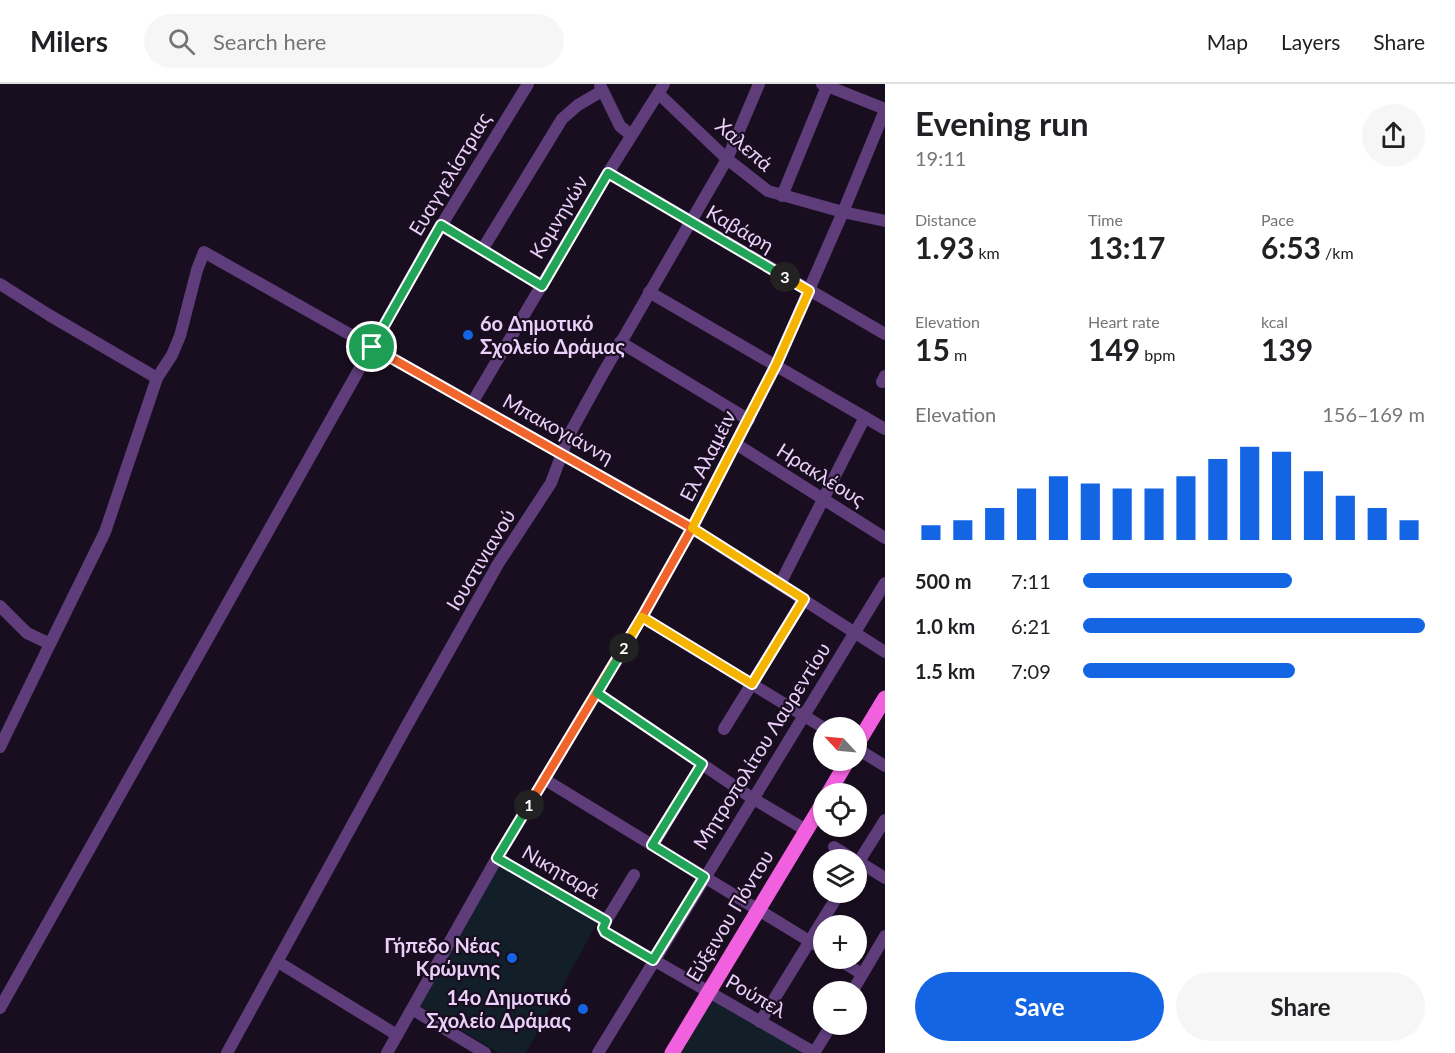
<!DOCTYPE html>
<meta charset="utf-8">
<style>
:root{--surface:#fff;--page:#f6f6f6;--text:#202124;--muted:#757577;--line:#e0e0e0;--accent:#1465e3}
body{margin:0;font-family:Lato,sans-serif;background:var(--page);color:var(--text);height:100vh;display:flex;flex-direction:column;font-size:22px;white-space:nowrap}
*{box-sizing:border-box;margin:0}
p{font-size:20px;color:var(--muted)}
.icon{flex:none;width:33px;height:33px;fill:none;stroke:currentColor;stroke-width:2;stroke-linecap:round;stroke-linejoin:round}
.map{position:relative;flex:1;overflow:hidden}
.drawer{display:flex;flex-direction:column;background:var(--surface);width:570px}
.drawer>*{flex:none}
.needle{width:39px;rotate:296deg}
.tools{position:absolute;left:813px;top:633px;display:grid;gap:12px}
.tools a{display:grid;place-items:center;width:54px;height:54px;border-radius:50%;background:var(--surface);box-shadow:0 2px 4px #0004;font-size:30px}
.pin{position:absolute;display:grid;place-items:center;width:51px;height:51px;color:#fff;margin:-26px;border:3px solid #fff;border-radius:50%;box-shadow:0 2px 6px #0007}
.km{position:absolute;width:30px;height:30px;margin:-15px;border-radius:50%;background:#222;color:#fff;font-size:16px;line-height:30px;text-align:center}
.round{display:grid;place-items:center;flex:none;width:63px;height:63px;border-radius:32px;background:var(--page)}
.head{display:flex;align-items:center;justify-content:space-between;height:102px;padding:0 30px}
h1{font-size:33px;font-weight:700;line-height:45px}
.metrics{display:grid;grid-template-columns:repeat(3,1fr);gap:9px;height:102px;padding:6px 30px}
.metrics div{display:grid;align-content:center}
.metrics b{font-size:30px;font-weight:700}
.metrics small{font-size:16px;font-weight:400}
.metrics p{font-size:16px}
.chart{height:168px;padding:12px 30px}
.chart p{display:flex;justify-content:space-between}
.chart svg{width:100%;height:108px;margin-top:6px;stroke:var(--accent);stroke-width:6}
.cta{display:flex;gap:12px;margin-top:auto;padding:12px 30px}
.cta a{flex:1;height:69px;border-radius:36px;background:var(--accent);color:#fff;font-size:24px;font-weight:700;line-height:69px;text-align:center}
.cta a+a{background:var(--page);color:var(--text)}
ul{padding:0 30px;list-style:none;font-size:20px}
li{display:grid;grid-template-columns:96px 72px 1fr;align-items:center;height:45px}
li i{height:15px;border-radius:8px;background:var(--accent)}
header{display:flex;align-items:center;gap:36px;box-sizing:border-box;height:84px;padding:0 30px;background:var(--surface);border-bottom:2px solid var(--line)}
header strong{font-size:28px}
nav{display:flex;gap:33px;margin-inline-start:auto;font-size:21px}
.search{width:420px;height:54px;background:var(--page);display:flex;align-items:center;gap:15px;box-sizing:border-box;padding:0 21px;border-radius:33px;color:var(--muted);font-size:22px}
main{display:flex;flex:1;min-height:0}
.map>svg:first-child{display:block}
</style>
<header>
<strong>Milers</strong>
<div class="search"><svg class="icon" aria-label="search" viewBox="0 0 24 24"><circle cx="10" cy="10" r="6"/><path d="M15 15l6 6"/></svg>Search here</div>
<nav><a>Map</a><a>Layers</a><a>Share</a></nav>
</header>
<main>
<div class="map">
<svg width="885" height="969" viewBox="0 0 885 969">
<rect width="100%" height="100%" fill="#190e1f"/>
<!-- green -->
<g fill="#121e28">
<polygon points="498,782 597,839 526,969 499,969 419,921"/>
<polygon points="714,913 808,969 681,969"/>
</g>
<g fill="none" stroke-linecap="round" stroke-linejoin="round">
<!-- minor -->
<g stroke="#5e3d7a" stroke-width="12">
<polyline points="822,0 885,25"/>
<polyline points="600,1 620,42 631,51"/>
<polyline points="659,10 727,75 768,107 843,128 885,137"/>
<polyline points="608,89 885,250"/>
<polyline points="782,112 828,0"/>
<polyline points="441,141 542,202"/>
<polyline points="482,166 562,35 578,21 602,7"/>
<polyline points="0,200 49,231 157,294"/>
<polyline points="649,208 885,345"/>
<polyline points="620,258 749,336"/>
<polyline points="882,298 885,292"/>
<polyline points="472,319 608,89 664,0"/>
<polyline points="736,360 885,454"/>
<polyline points="780,500 865,333"/>
<polyline points="0,522 27,549 50,560 0,663"/>
<polyline points="642,533 824,644"/>
<polyline points="50,560 105,448 157,294 172,271 180,252 197,186 204,168 682,438 885,568"/>
<polyline points="597,609 752,714 806,746"/>
<polyline points="724,645 804,515"/>
<polyline points="856,664 885,682"/>
<polyline points="544,695 824,866"/>
<polyline points="653,761 702,680"/>
<polyline points="834,763 855,776"/>
<polyline points="497,774 606,837"/>
<polyline points="856,776 885,794"/>
<polyline points="856,782 885,736"/>
<polyline points="634,791 606,837 603,844 605,848 815,969"/>
<polyline points="836,874 862,890"/>
<polyline points="278,878 397,951"/>
<polyline points="852,908 885,852"/>
<polyline points="0,924 428,163 528,0"/>
<polyline points="412,925 485,969"/>
<polyline points="760,938 840,808"/>
<polyline points="227,969 406,643 498,480 551,399 569,351 602,291 727,75 759,0"/>
<polyline points="387,969 497,774 642,533 692,444 776,281 843,128 885,26"/>
<polyline points="598,969 885,499"/>
<polyline points="814,969 832,940"/>
</g>
<!-- major -->
<g stroke="#f160de" stroke-width="15">
<polyline points="856,662 885,614"/>
<polyline points="828,710 848,676"/>
<polyline points="672,969 824,717"/>
</g>
</g>
<g fill="none" stroke-linecap="round" stroke-linejoin="round">
<!-- split-1 casing -->
<g stroke="#fff" stroke-width="12">
<polyline id="split-1" points="372,263 692,444 642,533 529,721"/>
</g>
<!-- split-2 casing -->
<g stroke="#fff" stroke-width="12">
<polyline id="split-2" points="529,721 497,774 606,837 603,844 605,848 653,876 704,793 652,761 702,680 597,609 624,564"/>
</g>
<!-- split-3 casing -->
<g stroke="#fff" stroke-width="12">
<polyline id="split-3" points="624,564 642,533 752,600 804,515 692,444 776,281 809,207 785,193"/>
</g>
<!-- split-4 casing -->
<g stroke="#fff" stroke-width="12">
<polyline id="split-4" points="372,263 441,141 542,202 608,89 785,193"/>
</g>
<!-- split-1 -->
<use href="#split-1" stroke="#f0652b" stroke-width="8"/>
<!-- split-2 -->
<use href="#split-2" stroke="#22a559" stroke-width="8"/>
<!-- split-3 -->
<use href="#split-3" stroke="#f5b400" stroke-width="8"/>
<!-- split-4 -->
<use href="#split-4" stroke="#22a559" stroke-width="8"/>
</g>
<!-- markers -->
<g fill="#1465e3" stroke="#190e1f" stroke-width="2">
<circle cx="468" cy="251" r="6"/>
<circle cx="512" cy="874" r="6"/>
<circle cx="583" cy="925" r="6"/>
</g>
<g text-anchor="middle" stroke-width="4.5" stroke-linejoin="round" paint-order="stroke">
<!-- street labels -->
<g font-size="20" fill="#ebd0fb" stroke="#190e1f">
<text transform="translate(744 61) rotate(41)" y="7">Χαλεπά</text>
<text transform="translate(450 90) rotate(-59)" y="7">Ευαγγελίστριας</text>
<text transform="translate(559 133) rotate(-59)" y="7">Κομνηνών</text>
<text transform="translate(740 145) rotate(30)" y="7">Καβάφη</text>
<text transform="translate(558 345) rotate(29)" y="7">Μπακογιάννη</text>
<text transform="translate(708 372) rotate(-63)" y="7">Ελ Αλαμέιν</text>
<text transform="translate(821 391) rotate(32)" y="7">Ηρακλέους</text>
<text transform="translate(481 476) rotate(-59)" y="7">Ιουστινιανού</text>
<text transform="translate(762 662) rotate(-58)" y="7">Μητροπολίτου Λαυρεντίου</text>
<text transform="translate(561 788) rotate(30)" y="7">Νικηταρά</text>
<text transform="translate(730 832) rotate(-59)" y="7">Εύξεινου Πόντου</text>
<text transform="translate(756 912) rotate(30)" y="7">Ρούπελ</text>
</g>
<!-- poi labels -->
<g font-size="20" font-weight="bold" fill="#ebd0fb" stroke="#190e1f" text-anchor="end">
<text x="480" y="247" text-anchor="start">6o Δημοτικό<tspan x="480" dy="23">Σχολείο Δράμας</tspan></text>
<text x="500" y="869">Γήπεδο Νέας<tspan x="500" dy="23">Κρώμνης</tspan></text>
<text x="571" y="921">14ο Δημοτικό<tspan x="571" dy="23">Σχολείο Δράμας</tspan></text>
</g>
</g>
</svg>
<div class="tools">
<a><svg class="needle" viewBox="-14 -14 28 28"><path d="M0-13l5 13h-10z" fill="#e53935"/><path d="M0 13l5-13h-10z" fill="#757577"/></svg></a>
<a><svg class="icon" aria-label="locate" viewBox="0 0 24 24"><circle cx="12" cy="12" r="6"/><path d="M12 2v4M12 18v4M2 12h4M18 12h4"/></svg></a>
<a><svg class="icon" aria-label="layers" viewBox="0 0 24 24"><path d="M12 4l9 5-9 5-9-5zM3 14l9 5 9-5"/></svg></a>
<a>+</a>
<a>−</a>
</div>
<div class="pin" style="left:372px;top:263px;background:#1e9e55"><svg class="icon" aria-label="arrive" viewBox="0 0 24 24"><path d="M6 21V4h12l-3 4 3 4H6"/></svg></div>
<b class="km" style="left:529px;top:721px">1</b>
<b class="km" style="left:624px;top:564px">2</b>
<b class="km" style="left:785px;top:193px">3</b>
</div>
<section class="drawer">
<div class="head"><div><h1>Evening run</h1><p>19:11</p></div><a class="round"><svg class="icon" aria-label="share" viewBox="0 0 24 24"><path d="M12 15V3M7 8l5-5 5 5M5 13v7h14v-7"/></svg></a></div>
<div class="metrics">
<div><p>Distance</p><b>1.93<small> km</small></b></div>
<div><p>Time</p><b>13:17</b></div>
<div><p>Pace</p><b>6:53<small> /km</small></b></div>
</div>
<div class="metrics">
<div><p>Elevation</p><b>15<small> m</small></b></div>
<div><p>Heart rate</p><b>149<small> bpm</small></b></div>
<div><p>kcal</p><b>139</b></div>
</div>
<div class="chart"><p><span>Elevation</span>156–169 m</p>
<svg viewBox="0 0 160 44" preserveAspectRatio="none"><path d="M5 44V38M15 44V36M25 44V31M35 44V23M45 44V18M55 44V21M65 44V23M75 44V23M85 44V18M95 44V11M105 44V6M115 44V8M125 44V16M135 44V26M145 44V31M155 44V36"/></svg>
</div>
<ul>
<li><b>500 m</b>7:11<i style="width:61%"></i></li>
<li><b>1.0 km</b>6:21<i style="width:100%"></i></li>
<li><b>1.5 km</b>7:09<i style="width:62%"></i></li>
</ul>
<div class="cta"><a>Save</a><a>Share</a></div>
</section>
</main>
